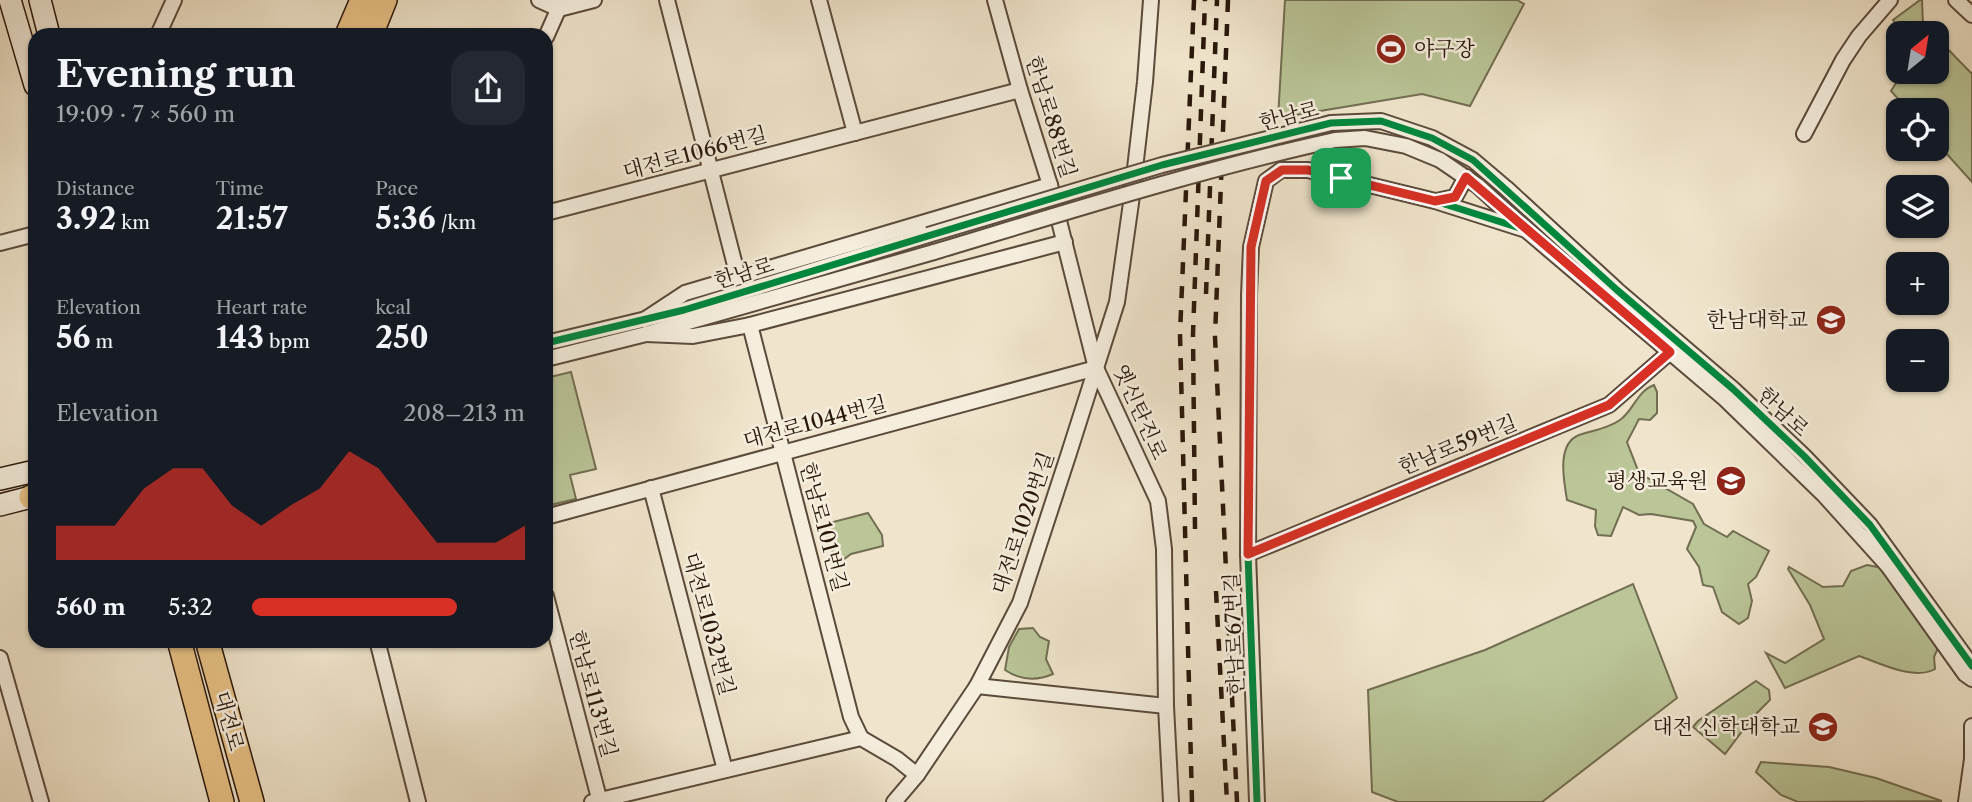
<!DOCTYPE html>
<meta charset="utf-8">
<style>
:root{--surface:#171b24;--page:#242831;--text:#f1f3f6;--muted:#9ea1a6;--accent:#d93025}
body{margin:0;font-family:"Libre Caslon Text","Noto Serif KR",serif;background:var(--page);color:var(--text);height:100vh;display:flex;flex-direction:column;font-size:26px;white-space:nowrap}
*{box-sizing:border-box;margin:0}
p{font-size:23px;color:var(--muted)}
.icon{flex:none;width:38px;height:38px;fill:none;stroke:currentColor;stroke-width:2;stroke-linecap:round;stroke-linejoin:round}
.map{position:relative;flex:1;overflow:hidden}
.sheet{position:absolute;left:28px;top:28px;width:525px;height:620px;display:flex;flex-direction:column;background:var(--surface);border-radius:21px;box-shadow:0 2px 5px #0004}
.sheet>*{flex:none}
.needle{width:46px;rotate:30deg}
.buttons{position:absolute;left:1886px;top:21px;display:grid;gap:14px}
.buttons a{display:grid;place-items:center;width:63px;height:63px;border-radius:14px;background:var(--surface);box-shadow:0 2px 5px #0004;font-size:35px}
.pin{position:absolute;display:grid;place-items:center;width:60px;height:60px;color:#fff;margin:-30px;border-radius:14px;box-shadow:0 4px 10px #0006}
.round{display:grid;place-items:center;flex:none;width:74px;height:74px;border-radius:21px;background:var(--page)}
.head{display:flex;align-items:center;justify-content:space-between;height:119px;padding:0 28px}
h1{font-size:38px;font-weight:800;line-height:52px}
.figures{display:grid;grid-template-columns:repeat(3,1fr);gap:10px;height:119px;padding:7px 28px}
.figures div{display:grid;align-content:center}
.figures b{font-size:30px;font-weight:800}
.figures small{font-size:19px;font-weight:400}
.figures p{font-size:19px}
.chart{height:196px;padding:14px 28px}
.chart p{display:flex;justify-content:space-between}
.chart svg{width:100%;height:126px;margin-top:7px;fill:var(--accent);opacity:.7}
ul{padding:0 28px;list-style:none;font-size:23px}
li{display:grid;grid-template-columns:112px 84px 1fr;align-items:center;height:52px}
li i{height:18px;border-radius:9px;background:var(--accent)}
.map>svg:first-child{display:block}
</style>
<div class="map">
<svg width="1972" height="802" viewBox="0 0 1972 802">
<rect width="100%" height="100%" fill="#f0e5cc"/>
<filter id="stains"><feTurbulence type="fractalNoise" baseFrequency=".00286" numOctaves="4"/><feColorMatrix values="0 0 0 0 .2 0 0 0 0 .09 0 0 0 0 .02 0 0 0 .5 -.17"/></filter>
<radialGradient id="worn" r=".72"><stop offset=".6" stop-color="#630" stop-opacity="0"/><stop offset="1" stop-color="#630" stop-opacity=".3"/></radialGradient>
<!-- green -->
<g fill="#bac598" stroke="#726e52" stroke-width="2">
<polygon points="1285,0 1517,0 1524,4 1470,106 1422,94 1278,118"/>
<polygon points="1920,0 1922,0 1923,24 1933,33 1901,33 1893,20"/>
<polygon points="1937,38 1972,74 1972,182 1937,143 1937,110 1908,110 1891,91 1903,72 1937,72"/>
<polygon points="571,372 596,469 570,475 576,499 546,506 546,378"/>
<path d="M1654,385L1657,392V413L1650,420L1639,419L1627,442L1639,473L1693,504L1704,524L1727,537L1733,531L1769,551L1756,577L1748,584L1752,601L1748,618L1739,624L1722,612L1713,587L1703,585L1699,567L1687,549L1696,527L1693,521L1651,514L1639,515L1623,507L1611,536L1598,535L1595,526L1596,510L1567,500C1564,481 1556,444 1579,435C1594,430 1607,429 1620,420C1634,410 1637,391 1654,385Z"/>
<polygon points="868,513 882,535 883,546 851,554 843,560 829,548 825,529 829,523"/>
<path d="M1867,565L1888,569L1941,641L1934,657L1935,669C1914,681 1880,663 1859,656L1785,688L1766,653L1785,663L1824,639L1810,605L1788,569L1789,567L1823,587L1843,586L1851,571Z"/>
<polygon points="1633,584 1677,698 1542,802 1398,802 1372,792 1368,690 1485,650"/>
<path d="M1033,628L1040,637L1049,641L1046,659L1053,674C1037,681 1020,680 1005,670L1009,647L1019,629Z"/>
<polygon points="1756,681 1769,690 1770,700 1752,718 1725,754 1693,727 1698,721"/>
<polygon points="1761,762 1829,767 1876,778 1942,801 1798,802 1781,795 1756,772"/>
</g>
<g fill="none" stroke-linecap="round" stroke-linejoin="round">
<!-- minor casing -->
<g stroke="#5b4a3b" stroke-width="18">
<g id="minor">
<polyline points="539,0 559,9 594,0"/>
<polyline points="667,0 738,277"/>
<polyline points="819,0 855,133"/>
<polyline points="995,0 1020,90 1050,185 1096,368 1158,501 1164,549 1166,706 1171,802"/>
<polyline points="1956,0 1972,15"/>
<polyline points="158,35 174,0"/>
<polyline points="546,37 562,1"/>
<polyline points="1331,123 1381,121 1432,138 1473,160 1506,188 1617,290 1733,389 1804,456 1870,525 1972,666"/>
<polyline points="1804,134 1843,60 1859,36 1890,0"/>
<polyline points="1335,140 1365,138 1406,146 1440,160 1478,186 1526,230 1725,399 1824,495 1888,566 1965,674 1972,679"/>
<polyline points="1436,201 1455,197 1466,177"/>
<polyline points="546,213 1020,90"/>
<polyline points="0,243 35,234"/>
<polyline points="644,320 685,293 1050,185"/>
<polyline points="750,325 851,717 861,738"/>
<polyline points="646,334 693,336 750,325 1065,242"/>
<polyline points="546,343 684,310 928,235"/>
<polyline points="546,359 646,334 934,252"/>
<polyline points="651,488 725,770"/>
<polyline points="546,517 1096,368"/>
<polyline points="1248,554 1609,405 1670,352"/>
<polyline points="546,596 600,802"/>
<polyline points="377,640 418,802"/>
<polyline points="0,658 41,802"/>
<polyline points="977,686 1166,706"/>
<polyline points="592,802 861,738 897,759 917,775"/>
<polyline points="894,802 917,775 977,686 1020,603 1069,453 1117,302 1131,203 1145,82 1151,0"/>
<polyline points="1257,802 1248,554 1249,295 1251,247 1266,181 1281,170 1308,170 1435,201 1526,230"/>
<polyline points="1966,802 1972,759 1972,726"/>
</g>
</g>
<!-- secondary casing -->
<g stroke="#29170b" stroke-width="24">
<g id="secondary">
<polyline points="10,0 35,85"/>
<polyline points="40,0 49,35"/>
<polyline points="0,479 35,471"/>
<polyline points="0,505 35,496"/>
</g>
</g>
<!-- primary casing -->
<g stroke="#29170b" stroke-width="26">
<g id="primary">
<polyline points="347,35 362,0"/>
<polyline points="371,35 385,0"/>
<polyline points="31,497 35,497"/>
<polyline points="179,640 222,802"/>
<polyline points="207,640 252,802"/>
</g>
</g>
<!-- minor -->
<use href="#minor" stroke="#f5eede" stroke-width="14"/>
<!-- secondary -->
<use href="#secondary" stroke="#f5eede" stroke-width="21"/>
<!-- primary -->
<use href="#primary" stroke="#e8c286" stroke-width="23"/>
<!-- rail -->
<g stroke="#29170b" stroke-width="4.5" stroke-dasharray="12 12" stroke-linecap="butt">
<polyline points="1228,0 1215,337 1237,802"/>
<polyline points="1206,294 1217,0"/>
<polyline points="1195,529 1193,334 1205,0"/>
<polyline points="1216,591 1227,802"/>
<polyline points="1192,802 1180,334 1194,0"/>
</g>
<!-- minor-bridge casing -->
<g stroke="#5b4a3b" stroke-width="18" stroke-linecap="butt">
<g id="minor-bridge">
<polyline points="928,235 1162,165 1331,123"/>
<path d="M934,252C1067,212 1199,170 1335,140"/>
</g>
</g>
<!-- minor-bridge -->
<use href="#minor-bridge" stroke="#f5eede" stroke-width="14"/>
<!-- cycleway casing -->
<g stroke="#f5eede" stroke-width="11">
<g id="cycleway">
<polyline points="546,343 684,310 1162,165 1331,123 1381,121 1432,138 1473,160 1617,290 1733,389 1804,456 1870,525 1972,666"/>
<polyline points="1257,802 1248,554 1249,295 1251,247 1266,181 1281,170 1308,170 1435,201 1526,230"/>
</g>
</g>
<!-- cycleway -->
<use href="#cycleway" stroke="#00873e" stroke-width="7"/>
</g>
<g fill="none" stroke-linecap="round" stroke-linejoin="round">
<!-- route casing -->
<g stroke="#fff" stroke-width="14">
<polygon id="route" points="1282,170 1308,170 1435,201 1455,197 1466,177 1670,352 1609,405 1248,554 1251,247 1266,181"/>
</g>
<!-- route -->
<use href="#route" stroke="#d93025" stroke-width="9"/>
</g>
<!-- icons -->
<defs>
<g id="stadium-disc" transform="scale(1.575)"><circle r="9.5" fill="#8f2418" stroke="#f5eede"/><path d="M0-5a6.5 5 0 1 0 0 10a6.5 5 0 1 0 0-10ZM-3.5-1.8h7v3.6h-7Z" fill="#fff"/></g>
<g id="university-disc" transform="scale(1.575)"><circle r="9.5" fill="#8f2418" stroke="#f5eede"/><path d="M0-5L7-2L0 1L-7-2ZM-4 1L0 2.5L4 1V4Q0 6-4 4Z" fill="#fff"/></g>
</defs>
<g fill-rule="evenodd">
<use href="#stadium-disc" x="1391" y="49"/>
<use href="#university-disc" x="1831" y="320"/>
<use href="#university-disc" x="1731" y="481"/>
<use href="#university-disc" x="1823" y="727"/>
</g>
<g text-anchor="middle" stroke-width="5" stroke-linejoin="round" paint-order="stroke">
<!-- poi labels -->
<g font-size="21" fill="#29170b" stroke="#f5eede" text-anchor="end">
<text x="1414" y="56" text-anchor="start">야구장</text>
<text x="1808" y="327">한남대학교</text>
<text x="1708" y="488">평생교육원</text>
<text x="1800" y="734">대전 신학대학교</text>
</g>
<!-- street labels -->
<g font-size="21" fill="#29170b" stroke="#f5eede">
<text transform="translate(1289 116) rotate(-14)" y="7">한남로</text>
<text transform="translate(1051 117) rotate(73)" y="7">한남로88번길</text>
<text transform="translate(695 153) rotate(-15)" y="7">대전로1066번길</text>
<text transform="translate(744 273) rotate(-17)" y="7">한남로</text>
<text transform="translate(1140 412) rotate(66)" y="7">옛신탄진로</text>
<text transform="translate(1783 412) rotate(43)" y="7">한남로</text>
<text transform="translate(815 422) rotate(-15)" y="7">대전로1044번길</text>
<text transform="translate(1458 445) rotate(-22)" y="7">한남로59번길</text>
<text transform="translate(1023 523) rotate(-71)" y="7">대전로1020번길</text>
<text transform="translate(824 527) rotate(75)" y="7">한남로101번길</text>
<text transform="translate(709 624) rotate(75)" y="7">대전로1032번길</text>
<text transform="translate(1234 634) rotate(-92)" y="7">한남로67번길</text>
<text transform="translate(593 694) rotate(75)" y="7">한남로113번길</text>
<text transform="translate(229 721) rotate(75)" y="7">대전로</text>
</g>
</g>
<rect width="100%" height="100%" filter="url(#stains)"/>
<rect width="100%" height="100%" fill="url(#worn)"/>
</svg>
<div class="buttons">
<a><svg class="needle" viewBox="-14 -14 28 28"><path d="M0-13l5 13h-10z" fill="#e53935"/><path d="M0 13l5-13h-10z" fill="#9ea1a6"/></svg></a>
<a><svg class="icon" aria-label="locate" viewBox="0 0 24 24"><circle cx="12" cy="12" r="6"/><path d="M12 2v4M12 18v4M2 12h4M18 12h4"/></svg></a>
<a><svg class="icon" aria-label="layers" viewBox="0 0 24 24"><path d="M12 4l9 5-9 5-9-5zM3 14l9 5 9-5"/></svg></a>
<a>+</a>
<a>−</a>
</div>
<div class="pin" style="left:1341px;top:178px;background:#1e9e55"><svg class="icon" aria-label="arrive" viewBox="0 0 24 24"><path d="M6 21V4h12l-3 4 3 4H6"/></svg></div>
<section class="sheet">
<div class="head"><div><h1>Evening run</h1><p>19:09 · 7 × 560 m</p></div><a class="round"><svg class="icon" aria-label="share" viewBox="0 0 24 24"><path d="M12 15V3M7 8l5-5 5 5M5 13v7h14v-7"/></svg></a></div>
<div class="figures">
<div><p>Distance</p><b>3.92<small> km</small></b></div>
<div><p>Time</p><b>21:57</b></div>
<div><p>Pace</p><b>5:36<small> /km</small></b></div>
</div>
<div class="figures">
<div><p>Elevation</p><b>56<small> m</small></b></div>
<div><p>Heart rate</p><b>143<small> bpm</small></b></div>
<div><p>kcal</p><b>250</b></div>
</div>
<div class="chart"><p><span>Elevation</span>208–213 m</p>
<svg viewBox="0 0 160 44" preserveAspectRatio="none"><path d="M0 44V32L10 32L20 32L30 19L40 12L50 12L60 25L70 32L80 25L90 19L100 6L110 12L120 25L130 38L140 38L150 38L160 32V44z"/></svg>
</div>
<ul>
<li><b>560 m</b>5:32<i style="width:75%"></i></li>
</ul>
</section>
</div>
